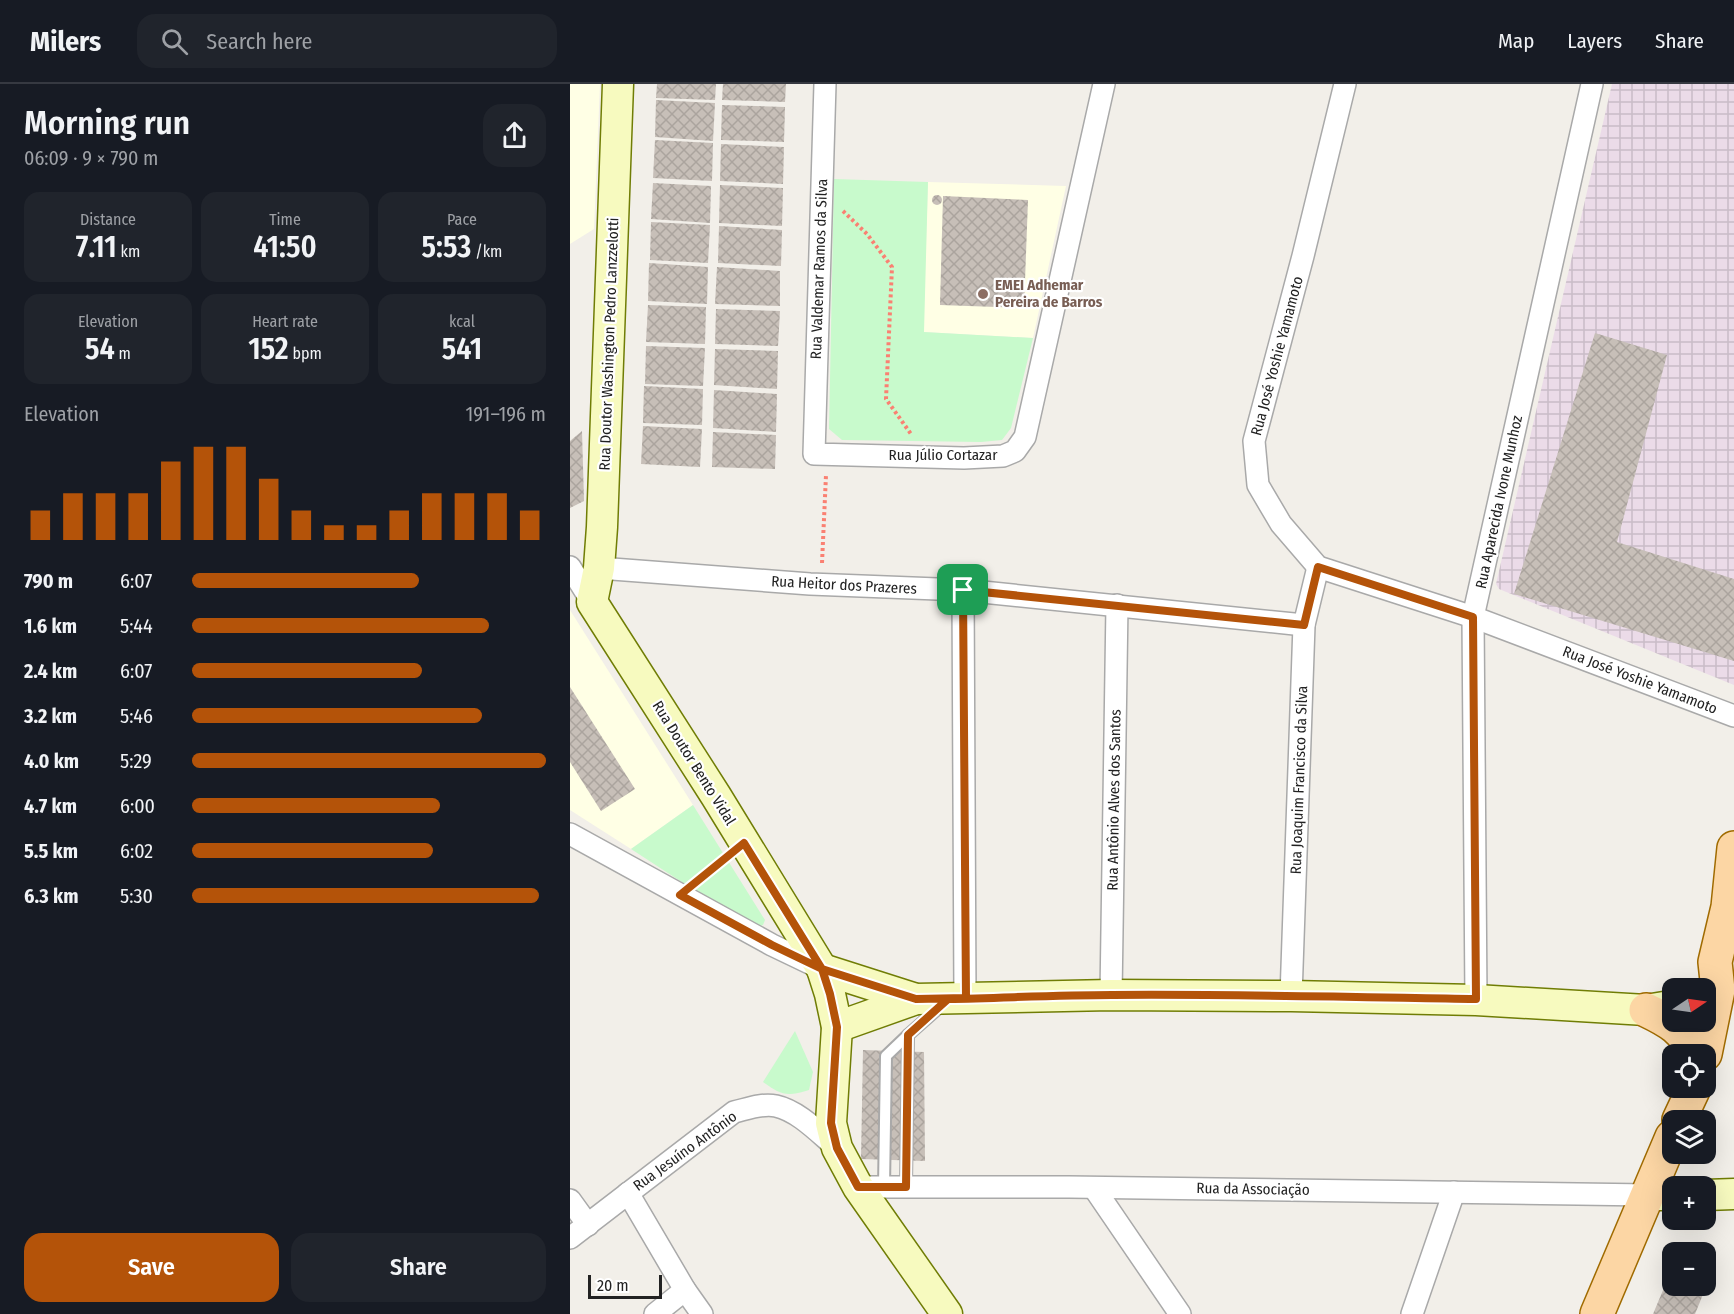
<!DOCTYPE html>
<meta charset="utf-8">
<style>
:root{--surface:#171b24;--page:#20242c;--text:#f1f3f6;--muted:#9ea1a6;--line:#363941;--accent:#b45309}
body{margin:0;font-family:"Fira Sans Condensed",sans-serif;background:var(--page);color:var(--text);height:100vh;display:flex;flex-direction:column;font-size:22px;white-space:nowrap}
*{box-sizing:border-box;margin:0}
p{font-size:20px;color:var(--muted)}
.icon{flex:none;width:33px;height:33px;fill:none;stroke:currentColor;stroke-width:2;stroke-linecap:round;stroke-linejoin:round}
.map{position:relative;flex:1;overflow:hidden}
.drawer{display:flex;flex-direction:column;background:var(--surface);width:570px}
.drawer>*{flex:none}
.needle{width:39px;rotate:77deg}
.controls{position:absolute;left:1092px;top:894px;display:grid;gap:12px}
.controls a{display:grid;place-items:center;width:54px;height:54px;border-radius:12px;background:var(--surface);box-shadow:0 6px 24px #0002;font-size:30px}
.scale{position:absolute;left:18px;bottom:15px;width:74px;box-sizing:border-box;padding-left:6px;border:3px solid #222;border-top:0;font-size:16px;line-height:21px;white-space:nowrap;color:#222;-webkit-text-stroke:4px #fff;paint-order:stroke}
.pin{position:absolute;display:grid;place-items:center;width:51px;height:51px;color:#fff;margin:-26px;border-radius:12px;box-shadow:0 3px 9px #0006}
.round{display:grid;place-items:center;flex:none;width:63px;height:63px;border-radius:18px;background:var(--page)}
.headline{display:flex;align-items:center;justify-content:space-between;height:102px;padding:0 24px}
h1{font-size:33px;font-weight:600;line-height:45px}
.stats{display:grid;grid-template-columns:repeat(3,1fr);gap:9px;height:102px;padding:6px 24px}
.stats div{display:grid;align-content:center;border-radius:15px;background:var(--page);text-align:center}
.stats b{font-size:30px;font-weight:600}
.stats small{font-size:16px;font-weight:400}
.stats p{font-size:16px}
.chart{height:168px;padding:12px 24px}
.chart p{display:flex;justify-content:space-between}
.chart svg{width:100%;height:108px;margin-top:6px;stroke:var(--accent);stroke-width:6}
.cta{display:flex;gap:12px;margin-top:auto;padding:12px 24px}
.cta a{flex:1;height:69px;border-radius:18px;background:var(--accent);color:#fff;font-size:24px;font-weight:600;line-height:69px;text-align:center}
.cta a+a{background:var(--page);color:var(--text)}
ul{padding:0 24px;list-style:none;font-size:20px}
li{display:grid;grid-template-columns:96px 72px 1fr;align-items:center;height:45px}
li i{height:15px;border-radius:8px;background:var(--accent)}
header{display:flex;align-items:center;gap:36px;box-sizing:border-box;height:84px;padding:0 30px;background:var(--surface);border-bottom:2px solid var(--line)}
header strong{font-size:28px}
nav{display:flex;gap:33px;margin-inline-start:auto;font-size:21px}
.search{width:420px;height:54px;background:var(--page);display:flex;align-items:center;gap:15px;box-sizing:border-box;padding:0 21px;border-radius:18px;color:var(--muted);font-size:22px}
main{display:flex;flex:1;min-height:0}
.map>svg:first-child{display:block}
</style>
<header>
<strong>Milers</strong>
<div class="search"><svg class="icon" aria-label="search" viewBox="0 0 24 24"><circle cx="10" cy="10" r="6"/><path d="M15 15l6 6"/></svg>Search here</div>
<nav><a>Map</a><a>Layers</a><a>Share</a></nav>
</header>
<main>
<section class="drawer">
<div class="headline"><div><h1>Morning run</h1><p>06:09 · 9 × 790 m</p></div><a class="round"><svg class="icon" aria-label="share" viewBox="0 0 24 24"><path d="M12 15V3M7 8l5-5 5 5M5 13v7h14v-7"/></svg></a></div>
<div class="stats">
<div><p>Distance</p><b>7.11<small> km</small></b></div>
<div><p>Time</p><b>41:50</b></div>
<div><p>Pace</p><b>5:53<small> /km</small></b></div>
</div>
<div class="stats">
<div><p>Elevation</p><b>54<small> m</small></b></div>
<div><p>Heart rate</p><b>152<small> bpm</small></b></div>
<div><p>kcal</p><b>541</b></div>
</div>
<div class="chart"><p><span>Elevation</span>191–196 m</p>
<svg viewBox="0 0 160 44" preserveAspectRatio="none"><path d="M5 44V32M15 44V25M25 44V25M35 44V25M45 44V12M55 44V6M65 44V6M75 44V19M85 44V32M95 44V38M105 44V38M115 44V32M125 44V25M135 44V25M145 44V25M155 44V32"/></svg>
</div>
<ul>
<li><b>790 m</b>6:07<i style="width:64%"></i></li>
<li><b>1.6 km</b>5:44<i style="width:84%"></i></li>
<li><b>2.4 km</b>6:07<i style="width:65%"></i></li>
<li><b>3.2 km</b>5:46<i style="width:82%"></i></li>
<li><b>4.0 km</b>5:29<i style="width:100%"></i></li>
<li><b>4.7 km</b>6:00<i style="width:70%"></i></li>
<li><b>5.5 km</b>6:02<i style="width:68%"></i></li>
<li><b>6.3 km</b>5:30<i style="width:98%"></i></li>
</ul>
<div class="cta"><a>Save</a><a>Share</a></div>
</section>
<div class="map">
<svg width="1164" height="1230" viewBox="0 0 1164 1230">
<defs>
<pattern id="industrial-grid" width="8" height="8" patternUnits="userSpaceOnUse" patternTransform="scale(1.5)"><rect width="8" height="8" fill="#ebdbe8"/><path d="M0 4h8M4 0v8" fill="none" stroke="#c9bcc7"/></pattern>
<pattern id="building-cross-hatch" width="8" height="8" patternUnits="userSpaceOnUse" patternTransform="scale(1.5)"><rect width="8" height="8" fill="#c7bfb8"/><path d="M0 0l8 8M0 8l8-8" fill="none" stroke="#aba49e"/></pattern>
</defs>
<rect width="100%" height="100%" fill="#f2efe9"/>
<!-- industrial -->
<polygon fill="url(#industrial-grid)" points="1042,0 1164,0 1164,601 929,505 926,500"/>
<!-- education -->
<g fill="#ffffe5">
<polygon points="0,0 30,0 24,145 0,160"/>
<polygon points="358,98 496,102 463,254 353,248"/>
<polygon points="0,526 123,721 61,765 0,726"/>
</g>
<!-- park -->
<g fill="#c8facc">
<polygon points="264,95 358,98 354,248 463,254 441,344 432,356 411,358 272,356 259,345"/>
<polygon points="123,721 195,836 193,841 184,845 61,765"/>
<path d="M225,947L243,988L239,1006C216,1013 211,1011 193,998Z"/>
</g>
<!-- building -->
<g fill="url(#building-cross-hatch)">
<polygon points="87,0 146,0 145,16 86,14"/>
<polygon points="153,0 216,0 215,18 152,16"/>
<polygon points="86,16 145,19 143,57 85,53"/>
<polygon points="152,21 215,23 214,58 151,56"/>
<polygon points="85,56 143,59 142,97 83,94"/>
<polygon points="151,60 214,63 213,100 150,97"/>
<polygon points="83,99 141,102 140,139 81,135"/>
<polygon points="150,101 213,104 212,142 149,139"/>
<circle cx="367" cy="116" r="5"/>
<polygon points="373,112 458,116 454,224 370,221"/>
<polygon points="81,138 140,141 138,179 80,176"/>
<polygon points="149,142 212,146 211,182 148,179"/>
<polygon points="79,179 138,183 137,220 78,217"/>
<polygon points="147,183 210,187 210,222 145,220"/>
<polygon points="78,221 136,223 135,260 76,258"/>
<polygon points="146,225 210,227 208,262 145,260"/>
<polygon points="1025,249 1097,271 1047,458 1164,495 1164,577 944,510"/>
<polygon points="76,262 135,264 133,302 75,300"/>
<polygon points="145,265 208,267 207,305 144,301"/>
<polygon points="74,302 133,305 132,341 73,339"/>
<polygon points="144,306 207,310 206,348 143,344"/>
<polygon points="73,342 132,345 130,383 71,380"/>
<polygon points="12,347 14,417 0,424 0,357"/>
<polygon points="143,348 206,351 205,385 142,383"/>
<polygon points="0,603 65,705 31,727 0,678"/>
<polygon points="293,966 354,968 355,1077 291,1075"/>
<polygon points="1099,1192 1102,1194 1102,1202 1120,1202 1134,1208 1125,1230 1083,1230"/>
</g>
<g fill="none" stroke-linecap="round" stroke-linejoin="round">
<!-- service casing -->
<g stroke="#a9a9a9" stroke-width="14">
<g id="service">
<polyline points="314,1103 316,972 338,951"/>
<polyline points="336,1103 338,951 372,921"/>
</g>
</g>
<!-- minor casing -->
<g stroke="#a9a9a9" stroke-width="24">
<g id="minor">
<polyline points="255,0 244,370 394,374 433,372 445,367 455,353 534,0"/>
<polyline points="775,0 733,172 684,357 688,401 711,440 748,483 903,533 1164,632"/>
<polyline points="0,483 22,518"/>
<polyline points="29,484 240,500 393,506 734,541"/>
<polyline points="393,506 395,914"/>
<polyline points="0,750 202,861 252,885"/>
<polyline points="541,911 547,521"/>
<polyline points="721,912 734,541 748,483"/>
<polyline points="906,916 903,533 1022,0"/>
<polyline points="288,1103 499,1103 1079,1111"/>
<polyline points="524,1104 610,1230"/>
<polyline points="58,1109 115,1206 132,1230"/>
<polyline points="0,1116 18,1141"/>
<path d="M0,1154L164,1028C177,1025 192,1019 206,1022C229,1027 250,1050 267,1064"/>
<polyline points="85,1230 115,1206"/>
<polyline points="842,1230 884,1108"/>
</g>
</g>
<!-- secondary casing -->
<g stroke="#707d05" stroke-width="33">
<g id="secondary">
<polyline points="48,0 32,443 29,484 22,518 146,712 252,885 260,910 267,943 261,1039 267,1064 288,1103 377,1230"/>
<polyline points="252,885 346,915 541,911 721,912 906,916 1076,926 1100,922"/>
<polyline points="267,943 346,915"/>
<polyline points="1079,1111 1102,1111"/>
<polyline points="1136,1111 1164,1110"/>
</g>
</g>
<!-- primary casing -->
<g stroke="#a06b00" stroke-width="36">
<g id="primary">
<path d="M1076,926C1101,938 1113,945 1125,970"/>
<polyline points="1135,970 1148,906 1145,878 1158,823 1164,764"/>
<polyline points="1109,1036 1124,1004"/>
<polyline points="1027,1230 1102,1053"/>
</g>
</g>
<!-- path -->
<g stroke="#fa8072" stroke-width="4" stroke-dasharray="3 3" stroke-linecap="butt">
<polyline points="273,127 297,150 322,183 316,315 341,350"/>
<polyline points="252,479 256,391"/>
<polyline points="128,796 155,774"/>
</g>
<!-- service -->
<use href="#service" stroke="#fff" stroke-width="10"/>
<!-- minor -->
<use href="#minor" stroke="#fff" stroke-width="21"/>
<!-- secondary -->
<use href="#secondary" stroke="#f7fabf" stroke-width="30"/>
<!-- primary -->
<use href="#primary" stroke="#fcd6a4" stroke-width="33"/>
</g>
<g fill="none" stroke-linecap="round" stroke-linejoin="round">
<!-- route casing -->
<g stroke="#fff" stroke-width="12">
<path id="route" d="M393,506L396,914L346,915L252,885L202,861L110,811L174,759L252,885L260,910L267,943L261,1039L267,1064L288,1103H336L338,951L378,915C433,914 488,911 542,911C664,910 785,913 906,915L903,533L748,483L734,541L393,506"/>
</g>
<!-- route -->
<use href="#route" stroke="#b45309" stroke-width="8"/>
</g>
<!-- markers -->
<circle fill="#8d6e63" stroke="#fff" stroke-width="2" cx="413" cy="210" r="6"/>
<g text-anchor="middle" stroke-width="4.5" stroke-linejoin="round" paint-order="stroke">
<!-- street labels -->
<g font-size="15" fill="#222" stroke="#fff">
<text transform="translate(249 185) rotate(-88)" y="5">Rua Valdemar Ramos da Silva</text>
<text transform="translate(39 260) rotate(-88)" y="5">Rua Doutor Washington Pedro Lanzzelotti</text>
<text transform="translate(707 272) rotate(-75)" y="5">Rua José Yoshie Yamamoto</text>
<text x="373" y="376">Rua Júlio Cortazar</text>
<text transform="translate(929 418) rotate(-78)" y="5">Rua Aparecida Ivone Munhoz</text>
<text transform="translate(274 501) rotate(3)" y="5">Rua Heitor dos Prazeres</text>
<text transform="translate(1070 596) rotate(21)" y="5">Rua José Yoshie Yamamoto</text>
<text transform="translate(124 679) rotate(58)" y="5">Rua Doutor Bento Vidal</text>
<text transform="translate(729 696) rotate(-88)" y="5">Rua Joaquim Francisco da Silva</text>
<text transform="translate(544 716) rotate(-89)" y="5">Rua Antônio Alves dos Santos</text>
<text transform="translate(115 1067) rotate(-36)" y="5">Rua Jesuíno Antônio</text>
<text transform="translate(683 1105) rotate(1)" y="5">Rua da Associação</text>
</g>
<!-- education labels -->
<g font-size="15" font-weight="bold" fill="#785e54" stroke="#fff" text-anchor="start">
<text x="425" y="206">EMEI Adhemar<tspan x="425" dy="17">Pereira de Barros</tspan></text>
</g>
</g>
</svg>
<div class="controls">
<a><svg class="needle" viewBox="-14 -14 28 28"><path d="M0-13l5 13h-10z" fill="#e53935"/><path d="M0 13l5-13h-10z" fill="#9ea1a6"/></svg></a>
<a><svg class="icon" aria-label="locate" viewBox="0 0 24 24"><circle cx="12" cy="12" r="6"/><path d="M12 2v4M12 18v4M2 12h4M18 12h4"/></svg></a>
<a><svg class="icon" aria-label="layers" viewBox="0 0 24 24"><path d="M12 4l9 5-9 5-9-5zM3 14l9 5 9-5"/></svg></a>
<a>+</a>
<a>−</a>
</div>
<div class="scale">20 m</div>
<div class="pin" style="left:393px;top:506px;background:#1e9e55"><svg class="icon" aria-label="arrive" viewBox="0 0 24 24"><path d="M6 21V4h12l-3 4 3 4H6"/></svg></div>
</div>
</main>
